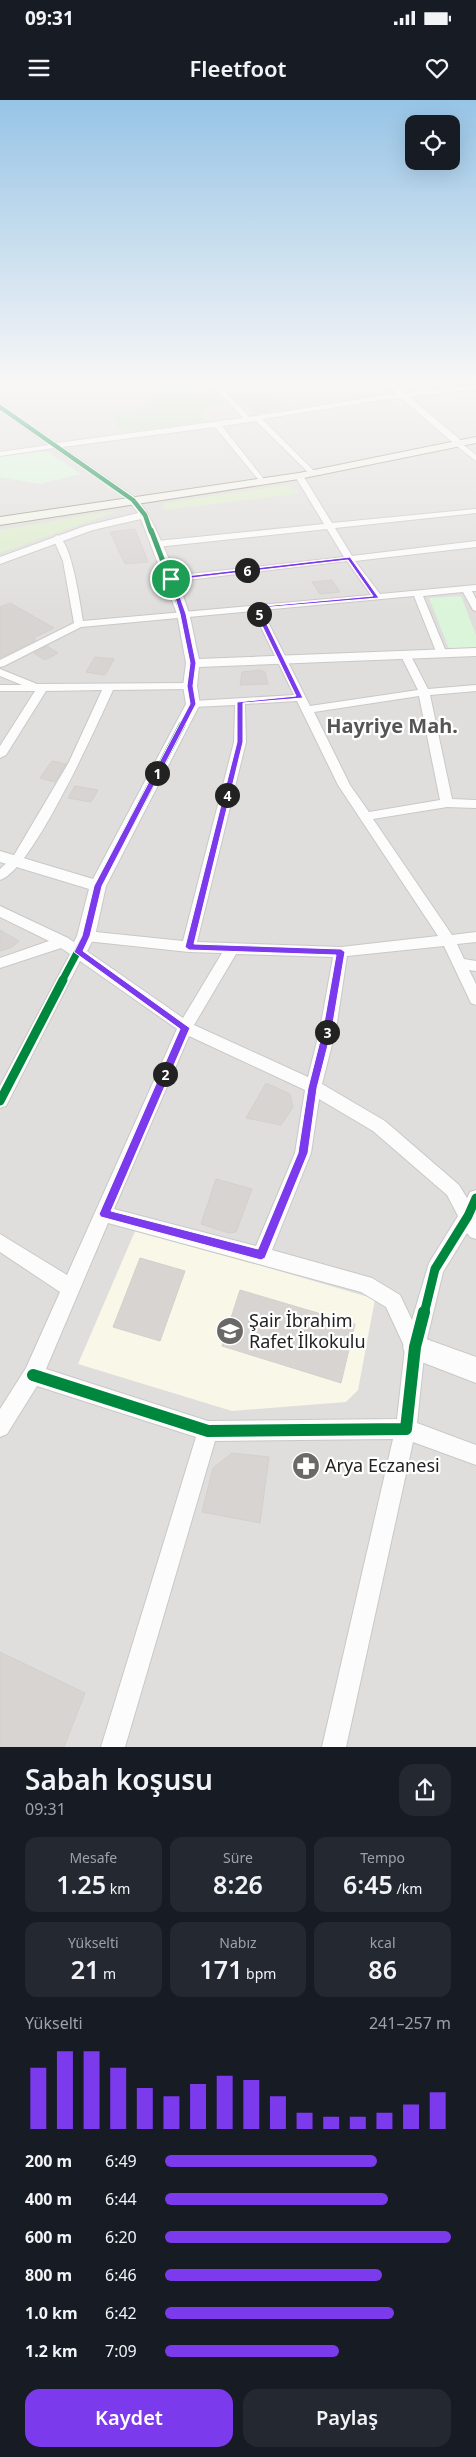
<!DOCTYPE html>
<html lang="tr">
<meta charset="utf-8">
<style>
:root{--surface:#171b24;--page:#242831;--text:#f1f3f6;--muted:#9ea1a6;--accent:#7c3aed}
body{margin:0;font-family:"Noto Sans",sans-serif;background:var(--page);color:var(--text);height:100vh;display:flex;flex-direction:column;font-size:19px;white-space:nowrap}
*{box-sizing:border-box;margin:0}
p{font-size:16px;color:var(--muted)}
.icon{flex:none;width:28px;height:28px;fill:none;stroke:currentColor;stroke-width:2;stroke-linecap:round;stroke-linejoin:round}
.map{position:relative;height:1647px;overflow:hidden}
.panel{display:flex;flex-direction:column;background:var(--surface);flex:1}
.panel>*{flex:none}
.fabs{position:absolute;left:405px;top:15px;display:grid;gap:10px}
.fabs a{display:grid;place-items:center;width:55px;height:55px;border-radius:10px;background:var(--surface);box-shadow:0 5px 20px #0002;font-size:25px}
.pin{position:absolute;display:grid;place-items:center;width:42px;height:42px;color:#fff;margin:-21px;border:2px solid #fff;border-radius:50%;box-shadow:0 1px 5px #0007}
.km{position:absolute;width:25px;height:25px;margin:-12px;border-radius:50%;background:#222;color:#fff;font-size:14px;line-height:25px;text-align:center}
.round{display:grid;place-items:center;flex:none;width:52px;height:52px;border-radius:15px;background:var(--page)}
.overview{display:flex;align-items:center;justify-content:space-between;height:85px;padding:0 25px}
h1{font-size:28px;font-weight:600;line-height:38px}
.figures{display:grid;grid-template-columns:repeat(3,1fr);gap:8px;height:85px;padding:5px 25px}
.figures div{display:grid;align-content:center;border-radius:12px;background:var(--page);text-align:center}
.figures b{font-size:25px;font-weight:600}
.figures small{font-size:14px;font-weight:400}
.figures p{font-size:14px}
.chart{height:140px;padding:10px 25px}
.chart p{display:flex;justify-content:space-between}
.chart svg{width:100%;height:90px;margin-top:5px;stroke:var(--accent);stroke-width:6}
.button{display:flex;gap:10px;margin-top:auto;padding:10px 25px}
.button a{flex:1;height:58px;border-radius:15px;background:var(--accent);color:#fff;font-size:20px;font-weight:600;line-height:58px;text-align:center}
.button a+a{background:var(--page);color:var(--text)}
ul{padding:0 25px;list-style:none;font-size:16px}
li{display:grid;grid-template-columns:80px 60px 1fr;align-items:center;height:38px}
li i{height:12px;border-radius:6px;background:var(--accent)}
.status{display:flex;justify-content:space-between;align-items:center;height:35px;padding:0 25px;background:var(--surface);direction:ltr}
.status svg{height:14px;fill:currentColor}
header{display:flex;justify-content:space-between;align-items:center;height:65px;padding:0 25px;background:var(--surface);font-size:22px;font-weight:600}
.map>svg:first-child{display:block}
</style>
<div class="status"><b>09:31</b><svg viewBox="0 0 49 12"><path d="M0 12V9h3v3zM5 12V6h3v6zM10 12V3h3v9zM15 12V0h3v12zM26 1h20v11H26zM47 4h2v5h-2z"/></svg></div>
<header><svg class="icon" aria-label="menu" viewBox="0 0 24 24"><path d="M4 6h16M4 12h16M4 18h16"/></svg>Fleetfoot<svg class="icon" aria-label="heart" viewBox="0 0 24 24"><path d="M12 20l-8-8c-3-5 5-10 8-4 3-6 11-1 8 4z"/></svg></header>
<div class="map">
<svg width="476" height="1647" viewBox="0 0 476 1647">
<rect width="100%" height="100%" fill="#f0eeeb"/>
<!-- residential -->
<rect fill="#dfdedc" x="0" y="282" width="476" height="1365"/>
<!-- education -->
<polygon fill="#f8f7e8" points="136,1129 375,1199 358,1290 346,1302 232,1311 78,1264"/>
<!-- grass -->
<g fill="#ddeccb">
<polygon points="280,386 288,386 298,392 296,394 165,410 163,406 166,403"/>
<polygon points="112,411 115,412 0,453 0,430"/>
</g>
<!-- forest -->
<polygon fill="#cbdec1" points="142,282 187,282 192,295 220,294 225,305 205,307 204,320 198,323 122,332 109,313 145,310 145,302 157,297 154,292 159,284 143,284"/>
<!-- park -->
<g fill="#daf5da">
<polygon points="38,351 47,352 81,374 40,384 0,377 0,357"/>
<polygon points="461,496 476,535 476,548 449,549 429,498"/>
</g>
<!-- building -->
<g fill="#d7d4d2" stroke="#d3d0cc">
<polygon points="265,294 285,308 257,313 237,298"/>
<polygon points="135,429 148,462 125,464 110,432"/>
<polygon points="332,480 340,492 320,494 312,482"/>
<polygon points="10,503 54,528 33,538 36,540 0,558 0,507"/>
<polygon points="47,546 58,553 45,560 34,553"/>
<polygon points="95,557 114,559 105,575 86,572"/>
<polygon points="260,570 265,572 268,584 240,585 242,572"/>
<polygon points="52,661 66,664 55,682 40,678"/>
<polygon points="75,686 98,690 91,702 68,698"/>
<polygon points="0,830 19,841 12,847 0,851"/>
<polygon points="266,983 290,994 293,1007 281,1025 246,1018"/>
<polygon points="216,1079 252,1089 236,1132 229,1133 201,1124"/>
<polygon points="140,1158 185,1171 160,1241 113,1227"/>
<polygon points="240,1190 355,1224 341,1283 222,1246"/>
<polygon points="232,1353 269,1357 260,1423 202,1412 213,1368"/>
<polygon points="0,1552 85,1593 64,1647 0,1647"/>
</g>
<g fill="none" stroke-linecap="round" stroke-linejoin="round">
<!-- minor casing -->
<g stroke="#c9c8c7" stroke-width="2">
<g id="minor">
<polygon points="210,282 216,282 249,317 380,296 476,285 476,289 380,300 262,319 315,372 316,374 312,376 256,321 222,326 266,382 262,384 215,327 62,347 136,398 137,400 133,402 54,348 0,356 0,352 49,345 0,310 0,305 57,343 243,318"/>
<polygon points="461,343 476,355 476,361 458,347 457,345"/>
<path d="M296,374H302L332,423L476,409V413L335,428L352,456L476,441V447L355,461L380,494L476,485V491H472L476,499V511L473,510L463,492L423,496L447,554L446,556H438L437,554L414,496L262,510L310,606L418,590L401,556L406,553L411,556L428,589L476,585V591L430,595L452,699L476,700V708L447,707L373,719L452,835L476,832V842L457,844L464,859L476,861V871L469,870L476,884V905L471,903L444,846L347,856L336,929L322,984L385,1021L459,1085L467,1098L470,1092L476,1090V1139L470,1137L467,1133L443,1172L425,1247L417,1323L476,1345V1365L413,1342L346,1647H322L393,1339L215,1341L125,1647H101L196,1337L37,1286L7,1334L0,1337V1309L26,1268L60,1192L0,1152V1134L67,1175L177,929L80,861L6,1006L0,1008V986L70,854L61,848L0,868V858L49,841L0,817V806L68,838L183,918L222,853L189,852L86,841L79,836L86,831L183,841L234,642L235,605L193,607L188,604L193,601L294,595L253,511L81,527L4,566L0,567V560L74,523L63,461L53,438L57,435C72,442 80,504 83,521L371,495L347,461L171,482L166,479L171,476L344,457L327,429L157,447L153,444L157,441L324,424L295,376ZM419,596L440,700L369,712L350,685L314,612ZM297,601L338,685L438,836L341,847L197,842L246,642L245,604ZM236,854L333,857L320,929L308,977L194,925ZM189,936L305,990L295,1053L256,1146L114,1109ZM319,999L373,1031L447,1095L458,1116L429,1163L412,1220L400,1195L372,1178L272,1150L311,1053ZM108,1123L361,1192L386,1207L405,1248L397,1319L208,1321L46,1269Z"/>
<path d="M0,569L37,584L190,583L195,586L190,589L113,590C97,625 32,771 0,780V769L13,757L69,662L102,590L46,591L6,655L0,658V646L35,591H0V585H22L0,576Z"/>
</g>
</g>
<!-- tertiary casing -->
<g stroke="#c9c8c7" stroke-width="2">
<g id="tertiary">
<polygon points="383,282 392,282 464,343 464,347 458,347"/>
<path d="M133,397C149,401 183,494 189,513C193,528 195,544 199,559L476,548V556L199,567L197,586L200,604L106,786L95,836L84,857L78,859L72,857L69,852L77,836L89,789L0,762V751L93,779L186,604L183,586L186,563L177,514L141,419L93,430L0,464V457L85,426L138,413L128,400Z"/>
<polygon points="415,1235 476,1257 476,1283 406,1256 403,1247 406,1238"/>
</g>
</g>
<!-- secondary casing -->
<g stroke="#999a82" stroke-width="2">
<polygon id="secondary" points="476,337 476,343 299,379 0,425 0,417 299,373"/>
</g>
<!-- minor -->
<use href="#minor" fill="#fdfcfc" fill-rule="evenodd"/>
<!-- tertiary -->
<use href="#tertiary" fill="#fdfcfc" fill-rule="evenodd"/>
<!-- secondary -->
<use href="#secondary" fill="#f4f4ed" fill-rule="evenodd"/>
<!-- cycleway-far4 casing -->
<g stroke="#fff" stroke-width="6">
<polyline id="cycleway-far4" points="0,307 133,400 145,415 151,432"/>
</g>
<!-- cycleway-far3 casing -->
<g stroke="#fff" stroke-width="8">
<polyline id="cycleway-far3" points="151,430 183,514 193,563 190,586 193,604 181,627"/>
</g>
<!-- cycleway-far2 casing -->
<g stroke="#fff" stroke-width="10">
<polyline id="cycleway-far2" points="62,881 86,836 98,786 182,625"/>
</g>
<!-- cycleway-far1 casing -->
<g stroke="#fff" stroke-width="12">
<g id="cycleway-far1">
<polyline points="0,1001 63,880"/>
<polyline points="424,1214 435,1169 468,1116 476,1098"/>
</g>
</g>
<!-- cycleway casing -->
<g stroke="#fff" stroke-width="15">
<polyline id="cycleway" points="33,1275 208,1331 406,1329 415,1247 424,1212"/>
</g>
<!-- cycleway-far4 -->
<use href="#cycleway-far4" stroke="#00873e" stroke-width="4.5"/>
<!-- cycleway-far3 -->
<use href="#cycleway-far3" stroke="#00873e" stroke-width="5"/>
<!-- cycleway-far2 -->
<use href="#cycleway-far2" stroke="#00873e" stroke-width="7"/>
<!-- cycleway-far1 -->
<use href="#cycleway-far1" stroke="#00873e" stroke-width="9"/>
<!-- cycleway -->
<use href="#cycleway" stroke="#00873e" stroke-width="12"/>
</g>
<!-- sky -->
<linearGradient id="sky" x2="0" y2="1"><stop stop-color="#97c4e6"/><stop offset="0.55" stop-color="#f8f7f6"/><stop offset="1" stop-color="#f8f7f6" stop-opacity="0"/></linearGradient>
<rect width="476" height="512" fill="url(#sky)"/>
<!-- route -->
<path fill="#7c3aed" stroke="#fff" fill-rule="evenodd" d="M350,457L379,498L259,508L303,598L243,603V642L194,844L341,849L345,852L332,929L317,988L308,1053L265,1158L261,1160L101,1117L99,1114L180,929L74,852L82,836L94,786L190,604L187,586L190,563L180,514L169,478ZM348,460L373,496L253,507L296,596L237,602V642L185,847L189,850L336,855L323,929L308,988L298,1053L258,1149L111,1111L190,928L83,851L90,836L102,786L196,604L193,586L196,563L186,514L174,480Z"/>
<!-- icons -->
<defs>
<g id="school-disc" transform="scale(1.4375)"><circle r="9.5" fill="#6a6968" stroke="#fff"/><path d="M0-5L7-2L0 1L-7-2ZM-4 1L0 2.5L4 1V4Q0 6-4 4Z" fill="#fff"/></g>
<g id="pharmacy-disc" transform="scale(1.4375)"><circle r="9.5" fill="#6a6968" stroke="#fff"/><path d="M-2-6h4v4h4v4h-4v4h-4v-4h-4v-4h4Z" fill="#fff"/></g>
</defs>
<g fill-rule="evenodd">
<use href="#school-disc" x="230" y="1231"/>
<use href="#pharmacy-disc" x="306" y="1366"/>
</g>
<g text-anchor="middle" stroke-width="4.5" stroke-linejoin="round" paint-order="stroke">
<!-- near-poi labels -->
<g font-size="18" fill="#222" stroke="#fff" text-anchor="start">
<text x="249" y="1227">Şair İbrahim<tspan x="249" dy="21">Rafet İlkokulu</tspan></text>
<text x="325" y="1372">Arya Eczanesi</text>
</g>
<!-- district labels -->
<g font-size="20" font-weight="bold" fill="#555" stroke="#fff">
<text x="392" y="633">Hayriye Mah.</text>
</g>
</g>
</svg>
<div class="fabs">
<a><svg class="icon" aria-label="locate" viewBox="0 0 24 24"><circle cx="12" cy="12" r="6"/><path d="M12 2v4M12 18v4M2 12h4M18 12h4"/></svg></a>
</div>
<div class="pin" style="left:171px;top:479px;background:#1e9e55"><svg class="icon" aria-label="arrive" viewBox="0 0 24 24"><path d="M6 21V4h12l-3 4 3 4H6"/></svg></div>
<b class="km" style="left:157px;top:673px">1</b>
<b class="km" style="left:165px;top:974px">2</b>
<b class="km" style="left:327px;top:932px">3</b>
<b class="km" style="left:227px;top:695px">4</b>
<b class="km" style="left:259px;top:514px">5</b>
<b class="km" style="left:247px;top:470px">6</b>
</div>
<section class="panel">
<div class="overview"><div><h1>Sabah koşusu</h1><p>09:31</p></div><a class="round"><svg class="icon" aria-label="share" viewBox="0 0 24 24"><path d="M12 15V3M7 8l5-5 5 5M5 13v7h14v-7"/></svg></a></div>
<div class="figures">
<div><p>Mesafe</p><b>1.25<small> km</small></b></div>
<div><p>Süre</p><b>8:26</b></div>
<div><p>Tempo</p><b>6:45<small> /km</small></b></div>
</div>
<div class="figures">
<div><p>Yükselti</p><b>21<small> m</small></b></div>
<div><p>Nabız</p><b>171<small> bpm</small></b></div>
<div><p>kcal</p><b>86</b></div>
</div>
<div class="chart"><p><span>Yükselti</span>241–257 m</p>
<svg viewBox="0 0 160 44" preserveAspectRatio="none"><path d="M5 44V14M15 44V6M25 44V6M35 44V14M45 44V24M55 44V28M65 44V22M75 44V18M85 44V20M95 44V28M105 44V36M115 44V38M125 44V38M135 44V36M145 44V32M155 44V26"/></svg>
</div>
<ul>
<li><b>200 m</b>6:49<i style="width:74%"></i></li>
<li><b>400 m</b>6:44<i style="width:78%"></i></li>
<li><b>600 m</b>6:20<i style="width:100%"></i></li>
<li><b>800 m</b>6:46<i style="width:76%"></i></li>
<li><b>1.0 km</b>6:42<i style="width:80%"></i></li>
<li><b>1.2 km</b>7:09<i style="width:61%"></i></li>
</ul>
<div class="button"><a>Kaydet</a><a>Paylaş</a></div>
</section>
